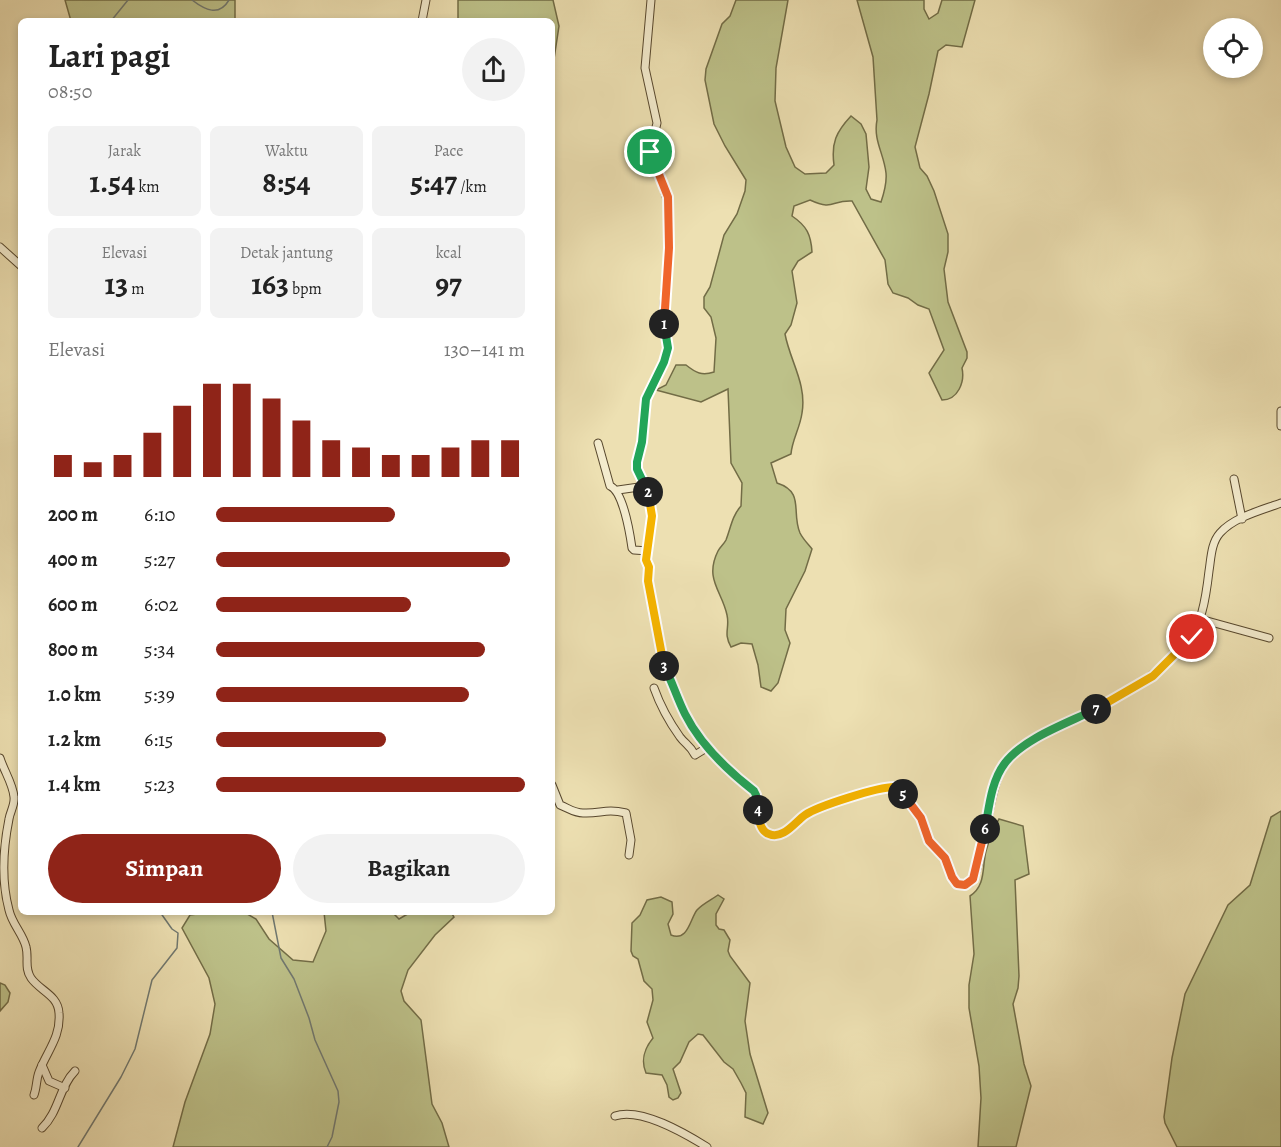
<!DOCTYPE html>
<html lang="id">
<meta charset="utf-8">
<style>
:root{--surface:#fff;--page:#f2f2f2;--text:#222;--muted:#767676;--accent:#8f2418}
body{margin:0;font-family:Alegreya,serif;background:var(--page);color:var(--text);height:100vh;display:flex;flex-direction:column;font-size:22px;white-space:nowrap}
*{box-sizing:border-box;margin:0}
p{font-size:20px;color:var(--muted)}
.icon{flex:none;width:33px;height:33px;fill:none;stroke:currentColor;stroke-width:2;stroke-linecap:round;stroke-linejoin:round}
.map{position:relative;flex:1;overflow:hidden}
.panel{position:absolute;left:18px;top:18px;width:537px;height:897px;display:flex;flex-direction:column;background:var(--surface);border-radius:9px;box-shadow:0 3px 9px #0003}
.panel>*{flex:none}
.buttons{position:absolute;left:1203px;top:18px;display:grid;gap:12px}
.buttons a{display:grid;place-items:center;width:60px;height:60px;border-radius:50%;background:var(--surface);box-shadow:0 3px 9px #0003;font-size:30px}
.pin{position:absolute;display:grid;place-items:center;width:51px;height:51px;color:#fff;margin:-26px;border:3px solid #fff;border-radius:50%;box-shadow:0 2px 6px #0007}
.km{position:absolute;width:30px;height:30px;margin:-15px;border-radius:50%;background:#222;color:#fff;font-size:16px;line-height:30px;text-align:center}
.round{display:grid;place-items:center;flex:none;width:63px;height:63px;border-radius:32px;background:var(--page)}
.overview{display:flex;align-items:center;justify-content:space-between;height:102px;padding:0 30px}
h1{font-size:33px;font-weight:700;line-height:45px}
.stats{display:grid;grid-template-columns:repeat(3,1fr);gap:9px;height:102px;padding:6px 30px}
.stats div{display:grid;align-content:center;border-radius:9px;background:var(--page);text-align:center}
.stats b{font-size:30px;font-weight:700}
.stats small{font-size:16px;font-weight:400}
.stats p{font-size:16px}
.chart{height:168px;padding:12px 30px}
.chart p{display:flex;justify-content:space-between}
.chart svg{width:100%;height:108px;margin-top:6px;stroke:var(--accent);stroke-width:6}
.action{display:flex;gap:12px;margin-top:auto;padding:12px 30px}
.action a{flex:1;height:69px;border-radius:36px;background:var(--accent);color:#fff;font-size:24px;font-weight:700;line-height:69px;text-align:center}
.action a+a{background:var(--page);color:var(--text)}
ul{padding:0 30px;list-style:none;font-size:20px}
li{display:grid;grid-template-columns:96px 72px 1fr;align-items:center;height:45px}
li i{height:15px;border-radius:8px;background:var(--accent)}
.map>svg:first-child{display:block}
</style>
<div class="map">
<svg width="1281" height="1147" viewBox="0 0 1281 1147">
<rect width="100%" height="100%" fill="#ede0b2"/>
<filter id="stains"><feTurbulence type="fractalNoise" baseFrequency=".00333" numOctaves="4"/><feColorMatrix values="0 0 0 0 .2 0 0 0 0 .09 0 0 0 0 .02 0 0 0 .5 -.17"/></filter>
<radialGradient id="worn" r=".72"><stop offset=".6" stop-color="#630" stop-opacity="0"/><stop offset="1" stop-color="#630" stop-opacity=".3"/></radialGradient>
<!-- green -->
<g fill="#bdc189" stroke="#726c46" stroke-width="1.5">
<polygon points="65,0 235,0 235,21 71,21"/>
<polygon points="458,0 553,0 559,26 554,59 552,59 552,21 458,21"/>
<path d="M736,0H788L776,68L775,101L786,147L795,167L805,174L826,173L834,165C831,143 836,132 851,116L861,124L866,134L869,167L866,189L871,199L881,202C884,193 887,183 886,173C884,154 873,140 877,120L873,57L857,0H924V9L929,19L938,13L942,0H975L962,47L946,45L938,51L929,94L915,147L920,168L927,176L934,191L948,234V252L944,269L948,302L967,352V358L962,368C965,382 958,400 942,400L929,373L944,350L929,309L918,305L908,298L893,293L888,284L885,260L852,201C831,200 834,211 810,200L794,206L792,216C807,226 811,235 812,252L798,261L792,271L797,303L791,325L785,334C790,361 807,384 802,413C800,428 792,440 791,454L771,463L777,483C805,492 791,512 800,533C803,539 808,544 812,549L805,571L786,609L785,630L790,643L778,683L771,691L761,687L758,665L752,644L741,643L731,647C723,633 730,628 727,615C722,591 704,579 718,551C720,547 724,544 726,540C731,527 732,516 741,506L742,483L731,463L728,389L701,402L656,390L666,385L676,365H686C696,373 702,376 714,372L716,338L711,317L704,308V297L710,287L724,235L737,214L745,191L746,180L725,146L714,124L705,80L706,69L722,24L730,16Z"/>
<polygon points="1281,811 1281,1147 1177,1147 1165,1123 1164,1117 1172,1058 1185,994 1228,905 1250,885 1271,817"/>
<path d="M999,819L1023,826L1029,874L1015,880L1019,976L1018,988L1013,1004L1024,1064L1031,1086L1016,1147H978L981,1098L979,1066L969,1008V985L974,954L970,896C986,886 982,867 986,851C989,840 993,829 999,819Z"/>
<path d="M718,895L724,899L716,914V925L719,929L724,930L730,940L728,951L730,956L750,983L745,1021L750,1054L768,1113L763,1124L745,1117L746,1093L741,1083L733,1069L724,1062L703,1035L698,1034L689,1042L680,1062L673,1069L681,1093L678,1098L673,1100L669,1097L667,1085L662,1075L646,1073C640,1059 645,1048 653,1038L647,1022L653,1000L652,989L644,981L638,959L633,956L631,951L632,923L640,915L647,900L661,897L672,902L673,914L668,924L671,935C688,942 690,919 697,910C702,904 711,900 718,895Z"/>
<polygon points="211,912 244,912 256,919 269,939 293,960 313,962 326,931 324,912 392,912 399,919 411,912 451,912 454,917 435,935 408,970 401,991 404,1001 421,1020 432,1104 442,1123 449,1147 173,1147 185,1102 210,1034 215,1004 209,978 182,928 190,915"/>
<polygon points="0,983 5,985 10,993 8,1002 0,1011"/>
</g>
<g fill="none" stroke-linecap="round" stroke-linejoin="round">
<!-- stream -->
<g stroke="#707870" stroke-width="1.5">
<path d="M192,0C205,10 219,17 229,0"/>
<polyline points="111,21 128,0"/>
<polyline points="272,912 281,958 294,979 309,1018 315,1040 338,1091 339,1102 332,1137 327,1147"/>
<polyline points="78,1147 121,1077 135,1049 152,980 177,948 178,933 172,929 160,912"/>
</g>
<!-- minor casing -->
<g stroke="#58482e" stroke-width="9">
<g id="minor">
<path d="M651,0L645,68L657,123L650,152L657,166L668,203L669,248L663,316L668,349L665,362L646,399L642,442L637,462V469L651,500L652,515L646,560L649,567L648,581L665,667C673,679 675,692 681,705C685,716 692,727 699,737C711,753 726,767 740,780C744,784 750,787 754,792C764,803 751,849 785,831C794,827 799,819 806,814C820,806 878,786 894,787L904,795L921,818L929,841L945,858L952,877L957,884C962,886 966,886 970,883C983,871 988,790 1003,766C1019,739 1097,710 1127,692C1148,680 1165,664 1183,647C1202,628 1206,597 1209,571C1211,559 1211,543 1220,533C1234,517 1262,510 1281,503"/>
<polyline points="422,21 426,0"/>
<polyline points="0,247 21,266"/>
<polyline points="1281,411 1281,426"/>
<path d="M598,443L610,486C623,491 630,534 632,548L634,550L648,551"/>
<polyline points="1234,479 1242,519"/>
<polyline points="618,490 646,486"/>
<polyline points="1200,619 1269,638"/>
<path d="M654,688C660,705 670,723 680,737C686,745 689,744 695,755L708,747"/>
<path d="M0,758C4,771 13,784 14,797C15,805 10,812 9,819C3,849 1,880 9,910C12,924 23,934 26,947C29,958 24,968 31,978C40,991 58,995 59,1013C61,1037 47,1051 39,1072C36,1080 37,1087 34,1095"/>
<path d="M552,785L560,805C568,808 574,813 583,813C601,814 605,808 626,813L631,840L629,855"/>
<polyline points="42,1065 49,1081 65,1088"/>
<path d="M615,1116C641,1107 686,1134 707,1147"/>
<path d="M42,1128C59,1112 59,1087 75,1071"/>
</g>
</g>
<!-- minor -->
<use href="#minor" stroke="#f3ebcd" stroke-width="7"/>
</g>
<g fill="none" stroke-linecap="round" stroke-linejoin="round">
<!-- split-1 casing -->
<g stroke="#fff" stroke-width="12">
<polyline id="split-1" points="650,152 668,197 669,248 664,324"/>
</g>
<!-- split-2 casing -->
<g stroke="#fff" stroke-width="12">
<polyline id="split-2" points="648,492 637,469 637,462 642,442 646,399 664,362 668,348 664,324"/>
</g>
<!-- split-3 casing -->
<g stroke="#fff" stroke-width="12">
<polyline id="split-3" points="648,492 652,516 646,560 649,567 648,581 664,666"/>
</g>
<!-- split-4 casing -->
<g stroke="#fff" stroke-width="12">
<path id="split-4" d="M664,666C672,681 677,698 685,714C700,744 727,770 754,791L756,795L758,810"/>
</g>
<!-- split-5 casing -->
<g stroke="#fff" stroke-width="12">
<path id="split-5" d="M758,810C758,818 760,831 769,834C783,840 795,822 805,815C818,806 878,787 894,787L903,794"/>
</g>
<!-- split-6 casing -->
<g stroke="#fff" stroke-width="12">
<polyline id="split-6" points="903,794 921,818 929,841 945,858 952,877 957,884 965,885 973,879 985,829"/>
</g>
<!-- split-7 casing -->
<g stroke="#fff" stroke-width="12">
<path id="split-7" d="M985,829C989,808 991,781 1005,763C1024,738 1068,723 1096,709"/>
</g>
<!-- split-8 casing -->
<g stroke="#fff" stroke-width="12">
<polyline id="split-8" points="1096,709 1153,676 1192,637"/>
</g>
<!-- split-1 -->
<use href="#split-1" stroke="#f0652b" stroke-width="8"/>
<!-- split-2 -->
<use href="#split-2" stroke="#22a559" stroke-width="8"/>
<!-- split-3 -->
<use href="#split-3" stroke="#f5b400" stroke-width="8"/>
<!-- split-4 -->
<use href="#split-4" stroke="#22a559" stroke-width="8"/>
<!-- split-5 -->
<use href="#split-5" stroke="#f5b400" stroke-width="8"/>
<!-- split-6 -->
<use href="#split-6" stroke="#f0652b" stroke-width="8"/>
<!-- split-7 -->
<use href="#split-7" stroke="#22a559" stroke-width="8"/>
<!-- split-8 -->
<use href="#split-8" stroke="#f5b400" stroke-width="8"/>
</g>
<rect width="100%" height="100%" filter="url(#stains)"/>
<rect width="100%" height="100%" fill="url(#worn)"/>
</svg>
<div class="buttons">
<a><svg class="icon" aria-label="locate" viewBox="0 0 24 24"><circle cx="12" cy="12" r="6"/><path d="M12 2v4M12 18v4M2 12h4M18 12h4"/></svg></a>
</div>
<div class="pin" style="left:650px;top:152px;background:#1e9e55"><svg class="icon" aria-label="arrive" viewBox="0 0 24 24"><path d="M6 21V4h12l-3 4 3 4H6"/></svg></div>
<div class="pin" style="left:1192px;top:637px;background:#d93025"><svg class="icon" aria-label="check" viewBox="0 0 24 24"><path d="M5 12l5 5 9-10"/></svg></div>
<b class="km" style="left:664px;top:324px">1</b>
<b class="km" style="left:648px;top:492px">2</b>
<b class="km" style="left:664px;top:666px">3</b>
<b class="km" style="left:758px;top:810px">4</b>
<b class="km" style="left:903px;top:794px">5</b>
<b class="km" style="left:985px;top:829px">6</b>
<b class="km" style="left:1096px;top:709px">7</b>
<section class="panel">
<div class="overview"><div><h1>Lari pagi</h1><p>08:50</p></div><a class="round"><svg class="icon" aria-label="share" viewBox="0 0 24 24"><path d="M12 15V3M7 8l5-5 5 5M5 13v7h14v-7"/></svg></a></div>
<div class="stats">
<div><p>Jarak</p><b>1.54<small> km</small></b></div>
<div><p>Waktu</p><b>8:54</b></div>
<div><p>Pace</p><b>5:47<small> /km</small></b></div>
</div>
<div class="stats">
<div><p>Elevasi</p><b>13<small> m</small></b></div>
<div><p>Detak jantung</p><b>163<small> bpm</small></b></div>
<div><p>kcal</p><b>97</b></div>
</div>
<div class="chart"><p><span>Elevasi</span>130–141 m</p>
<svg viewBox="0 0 160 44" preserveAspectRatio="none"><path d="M5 44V35M15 44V38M25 44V35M35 44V26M45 44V15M55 44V6M65 44V6M75 44V12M85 44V21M95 44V29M105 44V32M115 44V35M125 44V35M135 44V32M145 44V29M155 44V29"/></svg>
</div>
<ul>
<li><b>200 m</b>6:10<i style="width:58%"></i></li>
<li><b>400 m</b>5:27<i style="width:95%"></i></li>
<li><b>600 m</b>6:02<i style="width:63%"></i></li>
<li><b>800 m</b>5:34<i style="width:87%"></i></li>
<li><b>1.0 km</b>5:39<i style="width:82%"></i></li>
<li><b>1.2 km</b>6:15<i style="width:55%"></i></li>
<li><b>1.4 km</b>5:23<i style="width:100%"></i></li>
</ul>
<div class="action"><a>Simpan</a><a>Bagikan</a></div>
</section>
</div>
